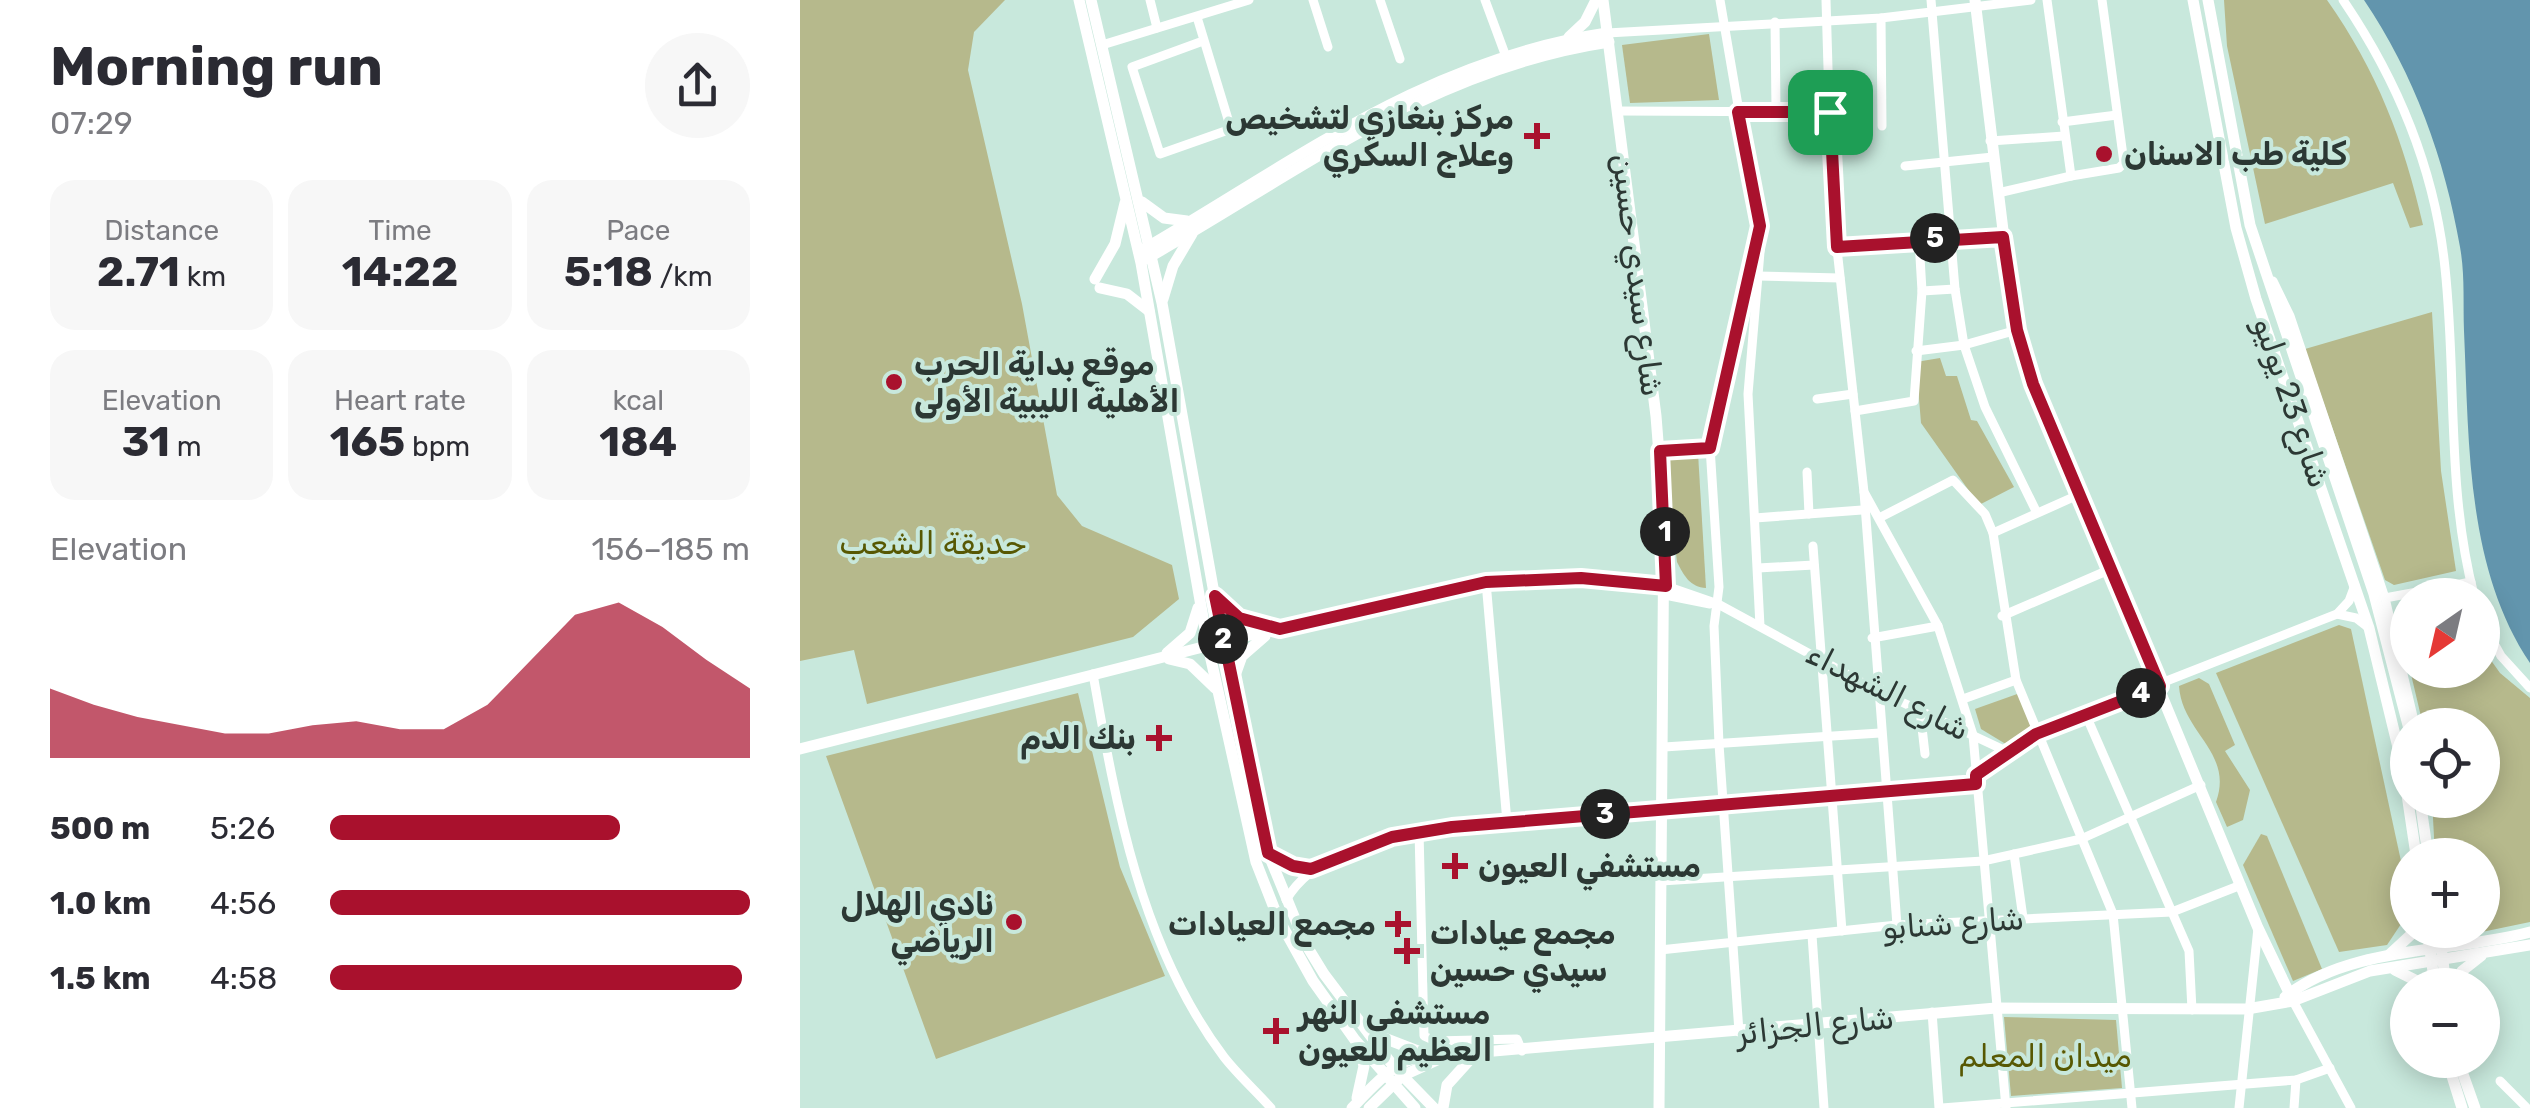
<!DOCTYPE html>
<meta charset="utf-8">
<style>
:root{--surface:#fff;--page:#f7f7f7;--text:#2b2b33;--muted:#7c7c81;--accent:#a9112d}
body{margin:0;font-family:Rubik,"Noto Naskh Arabic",sans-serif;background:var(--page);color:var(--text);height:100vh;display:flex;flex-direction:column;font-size:38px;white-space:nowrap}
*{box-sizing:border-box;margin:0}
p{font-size:32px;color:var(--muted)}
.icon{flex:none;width:55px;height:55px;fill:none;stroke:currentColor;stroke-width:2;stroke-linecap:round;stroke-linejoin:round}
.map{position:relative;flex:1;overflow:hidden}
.side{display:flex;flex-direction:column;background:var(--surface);width:800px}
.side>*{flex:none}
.needle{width:65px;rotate:214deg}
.buttons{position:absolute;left:1590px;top:578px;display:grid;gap:20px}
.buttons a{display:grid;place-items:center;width:110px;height:110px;border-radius:50%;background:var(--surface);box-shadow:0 5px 25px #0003;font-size:50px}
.pin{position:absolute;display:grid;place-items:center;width:85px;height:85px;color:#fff;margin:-42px;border-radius:20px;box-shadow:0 5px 15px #0006}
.km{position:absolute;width:50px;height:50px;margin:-25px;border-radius:50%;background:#222;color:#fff;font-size:28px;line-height:50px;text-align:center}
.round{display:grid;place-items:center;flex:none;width:105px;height:105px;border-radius:52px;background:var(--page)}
.head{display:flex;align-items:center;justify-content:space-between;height:170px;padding:0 50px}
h1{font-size:55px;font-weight:700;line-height:75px}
.stats{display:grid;grid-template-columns:repeat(3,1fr);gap:15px;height:170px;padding:10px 50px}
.stats div{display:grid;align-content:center;border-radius:25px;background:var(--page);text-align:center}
.stats b{font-size:42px;font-weight:700}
.stats small{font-size:28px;font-weight:400}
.stats p{font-size:28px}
.chart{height:280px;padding:20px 50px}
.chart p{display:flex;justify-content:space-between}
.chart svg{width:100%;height:180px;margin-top:10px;fill:var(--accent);opacity:.7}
ul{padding:0 50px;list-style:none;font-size:32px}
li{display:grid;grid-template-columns:160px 120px 1fr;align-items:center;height:75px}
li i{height:25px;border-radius:12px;background:var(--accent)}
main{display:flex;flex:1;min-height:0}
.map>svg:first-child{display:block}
</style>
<main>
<section class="side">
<div class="head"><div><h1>Morning run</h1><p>07:29</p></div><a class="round"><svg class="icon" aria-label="share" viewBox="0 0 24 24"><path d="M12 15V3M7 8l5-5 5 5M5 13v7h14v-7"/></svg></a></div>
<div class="stats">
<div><p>Distance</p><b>2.71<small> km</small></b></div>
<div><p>Time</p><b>14:22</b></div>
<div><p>Pace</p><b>5:18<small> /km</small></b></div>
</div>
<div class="stats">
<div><p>Elevation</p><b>31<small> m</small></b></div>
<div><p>Heart rate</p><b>165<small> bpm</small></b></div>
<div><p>kcal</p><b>184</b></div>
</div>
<div class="chart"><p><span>Elevation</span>156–185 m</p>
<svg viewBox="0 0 160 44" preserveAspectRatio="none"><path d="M0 44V27L10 31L20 34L30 36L40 38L50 38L60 36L70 35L80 37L90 37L100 31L110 20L120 9L130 6L140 12L150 20L160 27V44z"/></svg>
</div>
<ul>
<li><b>500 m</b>5:26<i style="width:69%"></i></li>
<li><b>1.0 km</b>4:56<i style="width:100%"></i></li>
<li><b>1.5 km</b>4:58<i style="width:98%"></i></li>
</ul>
</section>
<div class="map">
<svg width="1730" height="1108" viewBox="0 0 1730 1108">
<rect width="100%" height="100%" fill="#c8e8dc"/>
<!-- green -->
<g fill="#b6b98c">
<polygon points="0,0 205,0 174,32 168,70 222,304 257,495 282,526 372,565 379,599 333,637 67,704 54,650 0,661"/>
<path d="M1424,0H1527C1577,71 1604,141 1623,225L1610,228L1593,183L1465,224L1427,46Z"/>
<polygon points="909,34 919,100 830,103 822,45"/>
<polygon points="1632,312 1641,471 1656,571 1594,585 1585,580 1505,349"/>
<polygon points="1140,358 1146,376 1157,376 1171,420 1177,421 1214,487 1179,505 1121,423 1116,362"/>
<path d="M898,453L906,588C890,587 884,576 877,562L865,460Z"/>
<polygon points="1539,625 1551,629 1607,889 1607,915 1587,945 1539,952 1416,673"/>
<polygon points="1683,649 1700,673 1730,698 1730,922 1677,933 1673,930 1682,930 1682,855 1635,855 1632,800 1682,800 1682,725 1623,725 1610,670 1682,670"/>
<path d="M1399,678L1409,684L1435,745L1425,751L1450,790L1443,820L1427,827L1416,802C1434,752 1382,733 1379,686Z"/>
<polygon points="278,693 320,867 365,976 136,1059 26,756"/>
<polygon points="1220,693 1235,737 1209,746 1181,729 1175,709"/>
<polygon points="1461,834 1467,836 1522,969 1493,981 1443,865"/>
<polygon points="1204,1017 1316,1020 1322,1088 1211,1096"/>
</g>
<!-- water -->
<path fill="#6295ad" d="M1564,0H1730V663C1666,568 1669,441 1664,331C1663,303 1665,274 1660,247C1645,159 1614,74 1564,0Z"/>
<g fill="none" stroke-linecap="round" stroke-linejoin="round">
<!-- minor -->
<g stroke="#fff" stroke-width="9">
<polyline points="350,0 357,28"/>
<polyline points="513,0 528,47"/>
<polyline points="580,0 600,59"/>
<polyline points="685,0 705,54"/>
<polyline points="920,0 961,240 948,394 960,626"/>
<polyline points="1026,0 1032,204 1064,492 1138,626 1173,735 1206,1108"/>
<polyline points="1131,0 1155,289 1164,345 1185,407 1236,511"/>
<path d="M1543,0C1598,81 1635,170 1645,268C1657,378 1646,487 1674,595"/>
<polyline points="397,17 431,129 360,154 332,67 403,41"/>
<polyline points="1081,18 1082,126"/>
<polyline points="975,22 976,110"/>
<polyline points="807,33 1081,18 1231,0"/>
<polyline points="302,45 449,0"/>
<polyline points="818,111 1030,112"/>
<polyline points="1262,122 1317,115"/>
<polyline points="1190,141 1264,136"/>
<polyline points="1105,166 1193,157"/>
<polyline points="1271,176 1319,168 1324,163 1302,0"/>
<polyline points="1198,193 1271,176 1247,0"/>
<polyline points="1037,247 1203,237"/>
<polyline points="958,276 1040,278"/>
<polyline points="1473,281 1490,316 1585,598"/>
<polyline points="1122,291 1155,289"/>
<polyline points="1116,351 1164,345 1217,330"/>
<polyline points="1017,399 1053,394"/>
<polyline points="1055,411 1114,401 1122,291 1119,240"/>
<polyline points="910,447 957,239"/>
<polyline points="860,451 910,447 919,587 914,626 919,744 939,1032"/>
<polyline points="1007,472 1009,514"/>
<polyline points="1064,492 1097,925"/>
<polyline points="1081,517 1153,480 1185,514 1193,533 1216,680 1313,914 1332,1108"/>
<polyline points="955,518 1062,510"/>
<polyline points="1193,533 1278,495"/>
<polyline points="1013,546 1042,931"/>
<polyline points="958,568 1014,565"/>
<polyline points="686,582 707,822"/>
<polyline points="866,586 918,604 1076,690 1206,751 1285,713 1537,614 1549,601 1555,585"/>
<polyline points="865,595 910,604"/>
<polyline points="1537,614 1556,618 1569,628"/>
<polyline points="1202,616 1311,569"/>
<polyline points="1682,622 1701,656 1730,688"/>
<polyline points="1072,638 1138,626"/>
<path d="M293,674C316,806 341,947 424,1057C438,1075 456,1091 471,1108"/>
<polyline points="1163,699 1216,680"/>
<polyline points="1120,710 1125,754"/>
<polyline points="1285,713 1389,951 1392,1010"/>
<polyline points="1615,725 1585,598 1671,582"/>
<polyline points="864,747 1080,733"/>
<polyline points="1175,775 1206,751"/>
<polyline points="619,831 624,1036 635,1041 717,1039 722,1051"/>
<polyline points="468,853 493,866 511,869"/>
<polyline points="1214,854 1223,918"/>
<polyline points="861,881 1183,861 1281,839 1401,785"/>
<path d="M486,900C513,855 570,841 619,831L1176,785"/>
<polyline points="1012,935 1024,1108"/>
<polyline points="860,950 1097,925 1372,912 1441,885"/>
<polyline points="1493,1001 1551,1108"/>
<polyline points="1132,1012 1139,1108"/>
<polyline points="1700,1081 1727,1108"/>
<polyline points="1142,1108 1496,1080 1530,1068"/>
<polyline points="1439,1108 1458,928"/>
<polyline points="1494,1108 1496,1080"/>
</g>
<!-- major -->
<g stroke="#fff" stroke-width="11">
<polyline points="279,0 341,263 408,646 456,862 478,918 513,981 555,1040 615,1108"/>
<polyline points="291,0 362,303 431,688 468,853 505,943 524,974 594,1067 634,1108"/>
<polyline points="803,0 856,416 864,518 859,1108"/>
<polyline points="1175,0 1211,296 1233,384 1458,928 1493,1001"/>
<polyline points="1393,0 1436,228 1456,299 1569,628 1603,768 1616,855"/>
<polyline points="1408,0 1450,225 1574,594 1608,725"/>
<polyline points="769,37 785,22 796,0"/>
<polyline points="342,202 364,218 387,221"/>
<path d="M344,249C499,159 625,60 807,33"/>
<path d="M346,259C499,172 630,69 809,42"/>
<polyline points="295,279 315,244 325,203"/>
<polyline points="300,288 327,294 349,311"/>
<polyline points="363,299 373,266 392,234"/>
<polyline points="418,599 439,618 470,627"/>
<polyline points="367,653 390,633 398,608"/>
<polyline points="369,659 390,664 415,688"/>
<polyline points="432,684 442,656 465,636"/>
<polyline points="0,749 470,630 686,582 781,578 866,586"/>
<polyline points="1620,800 1628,855"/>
<polyline points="1627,930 1635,985"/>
<polyline points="1639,930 1646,985"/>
<polyline points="1652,930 1675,943"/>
<polyline points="1590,954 1616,930"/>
<polyline points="1595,970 1625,985"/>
<polyline points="1654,985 1662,971 1681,956"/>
<path d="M1485,997C1551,945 1652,953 1730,932"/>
<polyline points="571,1033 623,1053"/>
<polyline points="1647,1060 1662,1108"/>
<polyline points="1658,1060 1675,1108"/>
<polyline points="557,1098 564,1066 559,1048"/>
<path d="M552,1108C577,1082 600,1053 639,1055"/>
<polyline points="569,1108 602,1076 648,1055 1196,1008 1447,1009 1493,1001 1570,971 1730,945"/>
<polyline points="643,1108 647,1085 675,1054"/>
</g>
</g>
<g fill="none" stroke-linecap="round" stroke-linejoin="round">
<!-- route casing -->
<g stroke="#fff" stroke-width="20">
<polygon id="route" points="938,112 1030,112 1037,247 1203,237 1217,330 1233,384 1360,686 1236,734 1176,775 1176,784 652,827 592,837 511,869 493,866 468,853 415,596 439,618 480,629 686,582 781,578 866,586 860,451 910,448 960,226"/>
</g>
<!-- route -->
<use href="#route" stroke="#a9112d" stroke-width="12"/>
</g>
<!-- markers -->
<g fill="#a9112d" stroke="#c8e8dc" stroke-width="4">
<path d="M732 121h10v10h10v10h-10v10h-10v-10h-10v-10h10z"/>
<circle cx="1304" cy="154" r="10"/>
<circle cx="94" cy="382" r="10"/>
<path d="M354 723h10v10h10v10h-10v10h-10v-10h-10v-10h10z"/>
<path d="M650 851h10v10h10v10h-10v10h-10v-10h-10v-10h10z"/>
<circle cx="214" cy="922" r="10"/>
<path d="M593 909h10v10h10v10h-10v10h-10v-10h-10v-10h10z"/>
<path d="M602 936h10v10h10v10h-10v10h-10v-10h-10v-10h10z"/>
<path d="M471 1016h10v10h10v10h-10v10h-10v-10h-10v-10h10z"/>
</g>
<g text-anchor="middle" stroke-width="8" stroke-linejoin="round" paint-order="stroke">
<!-- poi labels -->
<g font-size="32" font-weight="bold" fill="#2c3834" stroke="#c8e8dc" text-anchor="start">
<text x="714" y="129" text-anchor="end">مركز بنغازي لتشخيص<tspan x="714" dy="37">وعلاج السكري</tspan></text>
<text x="1324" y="165">كلية طب الاسنان</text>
<text x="114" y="375">موقع بداية الحرب<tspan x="114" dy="37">الأهلية الليبية الأولى</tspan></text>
<text x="336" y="749" text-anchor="end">بنك الدم</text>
<text x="678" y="877">مستشفي العيون</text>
<text x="194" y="915" text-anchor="end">نادي الهلال<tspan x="194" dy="37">الرياضي</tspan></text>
<text x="576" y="935" text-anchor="end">مجمع العيادات</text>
<text x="630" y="944">مجمع عيادات<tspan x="630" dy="37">سيدي حسين</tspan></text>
<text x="498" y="1024">مستشفى النهر<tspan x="498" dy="37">العظيم للعيون</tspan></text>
</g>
<!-- street labels -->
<g font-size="32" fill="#2c3834" stroke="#c8e8dc">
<text transform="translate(838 275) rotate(83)" y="11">شارع سيدي حسين</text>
<text transform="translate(1492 402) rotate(71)" y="11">شارع 23 يوليو</text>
<text transform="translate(1088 691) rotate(27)" y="11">شارع الشهداء</text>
<text transform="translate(1153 923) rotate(-4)" y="11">شارع شنابو</text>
<text transform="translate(1015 1025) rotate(-6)" y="11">شارع الجزائر</text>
</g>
<!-- park labels -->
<g font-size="32" fill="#575803" stroke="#c8e8dc">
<text x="133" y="554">حديقة الشعب</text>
<text x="1245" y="1067">ميدان المعلم</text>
</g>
</g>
</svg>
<div class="buttons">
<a><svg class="needle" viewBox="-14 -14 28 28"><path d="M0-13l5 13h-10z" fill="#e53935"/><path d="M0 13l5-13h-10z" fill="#7c7c81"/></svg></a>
<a><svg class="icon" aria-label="locate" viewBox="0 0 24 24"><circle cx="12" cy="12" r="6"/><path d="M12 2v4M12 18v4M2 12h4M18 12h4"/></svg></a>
<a>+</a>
<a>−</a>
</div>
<div class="pin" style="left:1030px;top:112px;background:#1e9e55"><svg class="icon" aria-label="arrive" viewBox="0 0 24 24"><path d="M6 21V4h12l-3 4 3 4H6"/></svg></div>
<b class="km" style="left:865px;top:532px">1</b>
<b class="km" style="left:423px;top:639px">2</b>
<b class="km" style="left:805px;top:814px">3</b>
<b class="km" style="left:1341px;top:693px">4</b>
<b class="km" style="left:1135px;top:238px">5</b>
</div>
</main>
